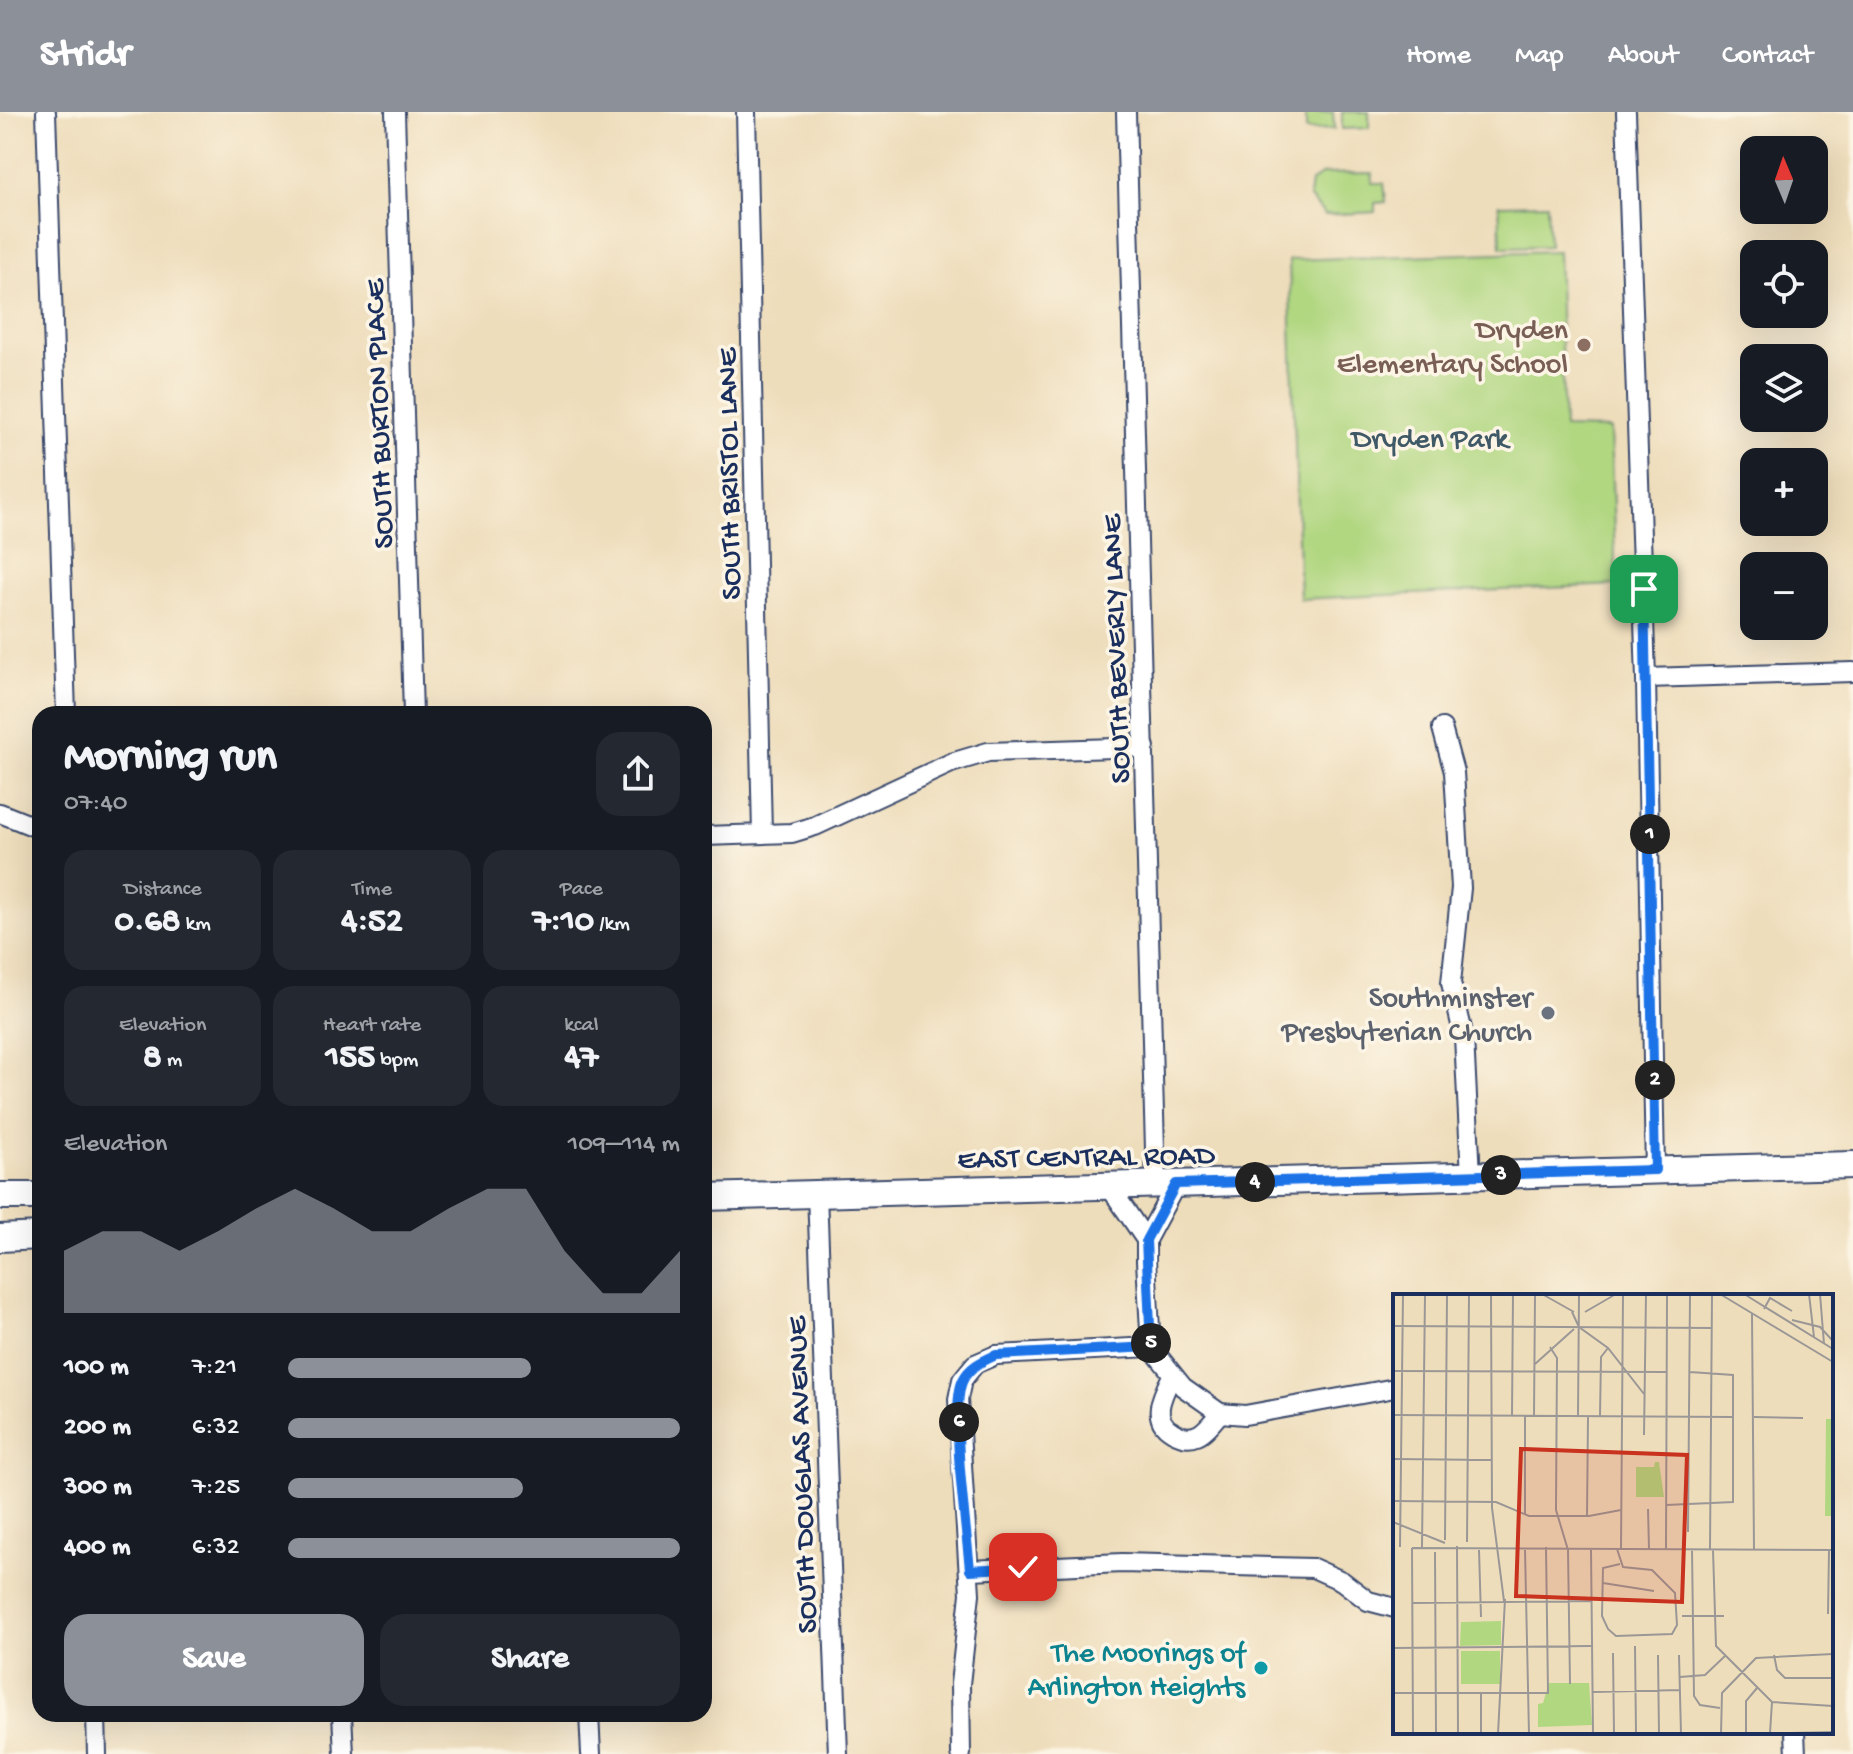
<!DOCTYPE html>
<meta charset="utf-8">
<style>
:root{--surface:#171b24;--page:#242831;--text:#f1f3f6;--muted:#9ea1a6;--accent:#8c9099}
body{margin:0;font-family:"Gochi Hand",sans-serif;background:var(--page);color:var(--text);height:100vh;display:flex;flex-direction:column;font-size:30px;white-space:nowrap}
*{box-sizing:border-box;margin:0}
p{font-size:26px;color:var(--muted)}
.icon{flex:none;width:44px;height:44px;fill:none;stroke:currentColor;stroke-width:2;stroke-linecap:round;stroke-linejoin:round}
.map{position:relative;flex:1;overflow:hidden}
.sheet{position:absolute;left:32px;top:594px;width:680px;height:1016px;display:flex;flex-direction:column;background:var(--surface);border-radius:24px;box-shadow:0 8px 32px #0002}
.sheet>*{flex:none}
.needle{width:52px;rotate:358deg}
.fabs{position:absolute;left:1740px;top:24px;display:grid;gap:16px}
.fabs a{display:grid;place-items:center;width:88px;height:88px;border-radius:16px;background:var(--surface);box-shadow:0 8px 32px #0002;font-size:40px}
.pin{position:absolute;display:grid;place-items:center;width:68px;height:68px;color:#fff;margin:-34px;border-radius:16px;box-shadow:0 4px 12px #0006}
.km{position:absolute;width:40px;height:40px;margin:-20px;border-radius:50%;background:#222;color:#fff;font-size:22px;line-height:40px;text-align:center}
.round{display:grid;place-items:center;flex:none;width:84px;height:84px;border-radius:24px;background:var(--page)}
.overview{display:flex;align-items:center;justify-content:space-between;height:136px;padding:0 32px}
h1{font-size:44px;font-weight:700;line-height:60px}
.metrics{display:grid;grid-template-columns:repeat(3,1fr);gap:12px;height:136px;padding:8px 32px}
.metrics div{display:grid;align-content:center;border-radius:20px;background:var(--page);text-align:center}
.metrics b{font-size:34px;font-weight:700}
.metrics small{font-size:22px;font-weight:400}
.metrics p{font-size:22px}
.chart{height:224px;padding:16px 32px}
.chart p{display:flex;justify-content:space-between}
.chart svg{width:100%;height:144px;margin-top:8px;fill:var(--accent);opacity:.7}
.button{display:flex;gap:16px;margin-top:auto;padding:16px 32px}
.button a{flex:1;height:92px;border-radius:24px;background:var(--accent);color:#fff;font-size:32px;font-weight:700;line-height:92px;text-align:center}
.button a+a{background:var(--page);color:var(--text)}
ul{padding:0 32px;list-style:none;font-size:26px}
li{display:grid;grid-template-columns:128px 96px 1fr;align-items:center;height:60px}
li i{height:20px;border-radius:10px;background:var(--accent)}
header{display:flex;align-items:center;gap:48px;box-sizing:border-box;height:112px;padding:0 40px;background:var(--accent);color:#fff}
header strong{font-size:38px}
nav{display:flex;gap:44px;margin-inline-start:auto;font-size:28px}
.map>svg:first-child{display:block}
</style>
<header>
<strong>Stridr</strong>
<nav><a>Home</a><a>Map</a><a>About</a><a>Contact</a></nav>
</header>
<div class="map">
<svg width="1853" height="1642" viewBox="0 0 1853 1642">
<rect width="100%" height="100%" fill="#fcf5e5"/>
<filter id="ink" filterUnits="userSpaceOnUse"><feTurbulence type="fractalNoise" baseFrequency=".0125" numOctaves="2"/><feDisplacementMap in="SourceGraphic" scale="16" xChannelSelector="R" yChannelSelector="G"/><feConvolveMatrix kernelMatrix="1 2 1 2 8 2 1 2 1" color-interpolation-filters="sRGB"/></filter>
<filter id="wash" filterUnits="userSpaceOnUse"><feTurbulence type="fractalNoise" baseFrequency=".006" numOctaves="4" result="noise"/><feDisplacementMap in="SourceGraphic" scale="32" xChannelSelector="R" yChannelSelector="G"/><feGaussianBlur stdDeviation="1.8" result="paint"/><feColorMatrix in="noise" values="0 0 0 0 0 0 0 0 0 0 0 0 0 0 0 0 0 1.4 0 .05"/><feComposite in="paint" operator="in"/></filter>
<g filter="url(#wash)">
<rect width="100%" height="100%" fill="#edb"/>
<!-- green -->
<g fill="#b1d781" stroke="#668370" stroke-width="2">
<polygon points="1306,0 1333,0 1334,17 1306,18"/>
<polygon points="1342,0 1369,0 1369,16 1342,17"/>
<polygon points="1323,62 1373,61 1372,71 1384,71 1386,90 1375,91 1375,100 1325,103 1309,85 1311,70"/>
<polygon points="1547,92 1549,134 1501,135 1499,93"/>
<polygon points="1558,139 1564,316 1610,317 1616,473 1300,487 1289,148"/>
</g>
</g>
<g filter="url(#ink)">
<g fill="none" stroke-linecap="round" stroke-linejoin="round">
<!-- street casing -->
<g stroke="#3b496c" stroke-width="22">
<g id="street">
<polyline points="46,0 66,602"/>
<polyline points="395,0 413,602"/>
<polyline points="746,0 762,722"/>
<polyline points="1126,0 1156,1073"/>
<polyline points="1626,0 1646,566 1655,1058"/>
<polyline points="1646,566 1853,560"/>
<polyline points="1442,616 1454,660 1461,776 1451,871 1464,925 1471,1064"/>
<polyline points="0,701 40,717"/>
<polyline points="704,724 792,721 815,714 951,651 988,640 1145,635"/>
<polyline points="1176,1072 1146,1128 1146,1149 1151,1235 1183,1275 1220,1301 1245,1303 1395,1276"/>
<polyline points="1109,1074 1146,1128"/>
<polyline points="817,1081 838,1642"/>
<path d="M1172,1264C1163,1282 1149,1307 1173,1320C1180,1324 1188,1327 1197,1323C1205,1320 1214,1308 1220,1301"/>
<polyline points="970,1458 1122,1451 1313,1456 1342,1469 1368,1489 1395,1496"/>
<polyline points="96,1602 97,1642"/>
<polyline points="342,1602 344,1642"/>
<polyline points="589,1602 591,1642"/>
<polyline points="1795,1620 1796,1642"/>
<polyline points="961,1642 960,1572 970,1482 958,1287 962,1268 975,1252 996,1243 1151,1235"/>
</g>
</g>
<!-- secondary casing -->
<g stroke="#3b496c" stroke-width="30">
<g id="secondary">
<polyline points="0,1084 40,1084"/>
<polyline points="704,1085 1853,1053"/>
<polyline points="0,1126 40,1124"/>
</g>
</g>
<!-- street -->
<use href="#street" stroke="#fff" stroke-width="18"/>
<!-- secondary -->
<use href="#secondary" stroke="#fff" stroke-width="26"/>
</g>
</g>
<g fill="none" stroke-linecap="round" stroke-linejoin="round" filter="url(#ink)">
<!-- route casing -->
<g stroke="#fff" stroke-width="16">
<path id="route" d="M1023,1455L970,1458C967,1421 949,1295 963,1268C970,1254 983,1249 996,1243L1151,1235L1146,1128L1176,1072L1655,1058L1644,477"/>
</g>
<!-- route -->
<use href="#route" stroke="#1a73e8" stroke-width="10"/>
</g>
<!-- markers -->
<circle fill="#8d6e63" stroke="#fcf5e5" stroke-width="3" cx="1584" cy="233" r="8"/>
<circle fill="#6b7280" stroke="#fcf5e5" stroke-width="3" cx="1548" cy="901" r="8"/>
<circle fill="#0f9aa8" stroke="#fcf5e5" stroke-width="3" cx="1261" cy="1556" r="8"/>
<g text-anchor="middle" stroke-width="7" stroke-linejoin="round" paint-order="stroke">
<!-- education labels -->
<g font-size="30" fill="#785e54" stroke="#fcf5e5" text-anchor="end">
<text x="1568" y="226">Dryden<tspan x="1568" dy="34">Elementary School</tspan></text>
</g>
<!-- street labels -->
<g font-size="30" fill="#1b2f5e" stroke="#fcf5e5">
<text transform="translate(377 302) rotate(-92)" y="10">SOUTH BURTON PLACE</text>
<text transform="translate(727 362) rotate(-91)" y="10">SOUTH BRISTOL LANE</text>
<text transform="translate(1114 537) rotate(-92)" y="10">SOUTH BEVERLY LANE</text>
<text transform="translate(1086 1043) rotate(-1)" y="10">EAST CENTRAL ROAD</text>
<text transform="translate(800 1363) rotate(-92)" y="10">SOUTH DOUGLAS AVENUE</text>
</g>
<!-- park labels -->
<g font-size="30" fill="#405967" stroke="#fcf5e5">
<text x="1430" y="335">Dryden Park</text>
</g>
<!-- worship labels -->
<g font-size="30" fill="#5b616d" stroke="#fcf5e5" text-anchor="end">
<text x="1532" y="894">Southminster<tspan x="1532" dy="34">Presbyterian Church</tspan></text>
</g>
<!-- culture labels -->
<g font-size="30" fill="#0d838f" stroke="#fcf5e5" text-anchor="end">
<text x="1245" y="1549">The Moorings of<tspan x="1245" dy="34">Arlington Heights</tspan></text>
</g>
</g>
<!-- overview -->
<g transform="translate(1393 1182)">
<rect width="440" height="440" fill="#edb"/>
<path d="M433,125H440V222H432ZM262,168H266L271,203H243V173H261ZM108,327V351L67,352L68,328ZM68,357H107V390H68ZM156,389H196L199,431L145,433V410L150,409Z" fill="#b1d781"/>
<path fill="none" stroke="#9a9796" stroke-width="2" d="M98,0L99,214L111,307M149,0L181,18M327,0L440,68M351,0L440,55M416,0L421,43M427,0L431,50M371,15L377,4L399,17M179,18L186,33L215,54L251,100M192,18L223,0M359,20L361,256M399,26L427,33L440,47M0,32L319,34M157,53L164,64L163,216L175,256L177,390M142,70L181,35M0,77L274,78M0,121L340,123M119,122L120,0M141,122L142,0M185,122L186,0M207,122L208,63L215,54M361,123L410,124M251,141L253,0M0,165L99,166M0,207L103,208L136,222H196L228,216M273,211L340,208V81L297,78M255,215L256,255M132,221V122M194,222L195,122M0,228L52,249M295,238L297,0M52,246L54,0M74,248L76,0M64,252L65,440M7,253L10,0M29,253L32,0M19,254L20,440M19,254L440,256M198,255L200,440M224,255L230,273L259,276L282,299L284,331L279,340L223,342L215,335L209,322L210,274L227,270M228,255L230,0M273,255L274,0M299,255L301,402L307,411L327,414M86,256L88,323M132,256L136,440M317,256L319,0M320,256L323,352L379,408L440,412M42,258L43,440M210,289L261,297M20,309L198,307M435,320L436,256M289,322H331M242,352L243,440M0,354L198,352M220,359L221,440M265,361L266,440M286,361L288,440M381,361L384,376L392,384H440M287,383L312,381L332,362M200,398L287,396M0,399H155L153,253M353,439V407L364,394M377,439L379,408M88,440V399M105,440L112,305M328,440L329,399L363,364L440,360M344,440L440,438"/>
<path fill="#c8321e" fill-opacity="0.15" stroke="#c8321e" stroke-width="4" d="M128,155L294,161L289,308L123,302Z"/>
<rect width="440" height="440" fill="none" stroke="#1b2f5e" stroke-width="4"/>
</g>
</svg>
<div class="fabs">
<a><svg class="needle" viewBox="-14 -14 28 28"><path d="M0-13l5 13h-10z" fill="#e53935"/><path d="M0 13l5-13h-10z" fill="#9ea1a6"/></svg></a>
<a><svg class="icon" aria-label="locate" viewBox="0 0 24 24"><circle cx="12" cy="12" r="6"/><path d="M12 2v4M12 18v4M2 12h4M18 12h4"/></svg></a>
<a><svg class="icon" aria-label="layers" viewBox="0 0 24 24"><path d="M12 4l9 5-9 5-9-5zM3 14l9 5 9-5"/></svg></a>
<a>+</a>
<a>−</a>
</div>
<div class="pin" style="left:1644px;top:477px;background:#1e9e55"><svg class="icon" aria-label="arrive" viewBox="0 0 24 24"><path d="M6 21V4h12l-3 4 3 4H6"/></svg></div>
<div class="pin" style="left:1023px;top:1455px;background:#d93025"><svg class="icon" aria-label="check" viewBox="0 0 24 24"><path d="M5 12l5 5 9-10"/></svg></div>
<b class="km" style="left:1650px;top:722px">1</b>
<b class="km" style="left:1655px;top:968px">2</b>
<b class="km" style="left:1501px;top:1063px">3</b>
<b class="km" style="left:1255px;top:1070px">4</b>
<b class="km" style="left:1151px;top:1231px">5</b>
<b class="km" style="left:959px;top:1310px">6</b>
<section class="sheet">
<div class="overview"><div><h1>Morning run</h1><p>07:40</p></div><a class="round"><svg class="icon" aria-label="share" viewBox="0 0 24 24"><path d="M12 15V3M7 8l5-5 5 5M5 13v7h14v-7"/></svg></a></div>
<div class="metrics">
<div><p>Distance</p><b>0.68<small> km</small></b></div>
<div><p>Time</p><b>4:52</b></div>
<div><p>Pace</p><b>7:10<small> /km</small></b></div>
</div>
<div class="metrics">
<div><p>Elevation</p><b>8<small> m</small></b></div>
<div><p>Heart rate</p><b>155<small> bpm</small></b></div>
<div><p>kcal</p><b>47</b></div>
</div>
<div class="chart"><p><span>Elevation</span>109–114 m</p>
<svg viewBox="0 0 160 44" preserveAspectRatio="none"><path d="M0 44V25L10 19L20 19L30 25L40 19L50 12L60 6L70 12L80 19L90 19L100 12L110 6L120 6L130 25L140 38L150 38L160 25V44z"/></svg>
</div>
<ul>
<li><b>100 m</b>7:21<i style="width:62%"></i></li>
<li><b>200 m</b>6:32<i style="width:100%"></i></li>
<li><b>300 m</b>7:25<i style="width:60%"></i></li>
<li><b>400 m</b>6:32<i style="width:100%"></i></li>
</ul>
<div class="button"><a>Save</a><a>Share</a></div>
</section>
</div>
